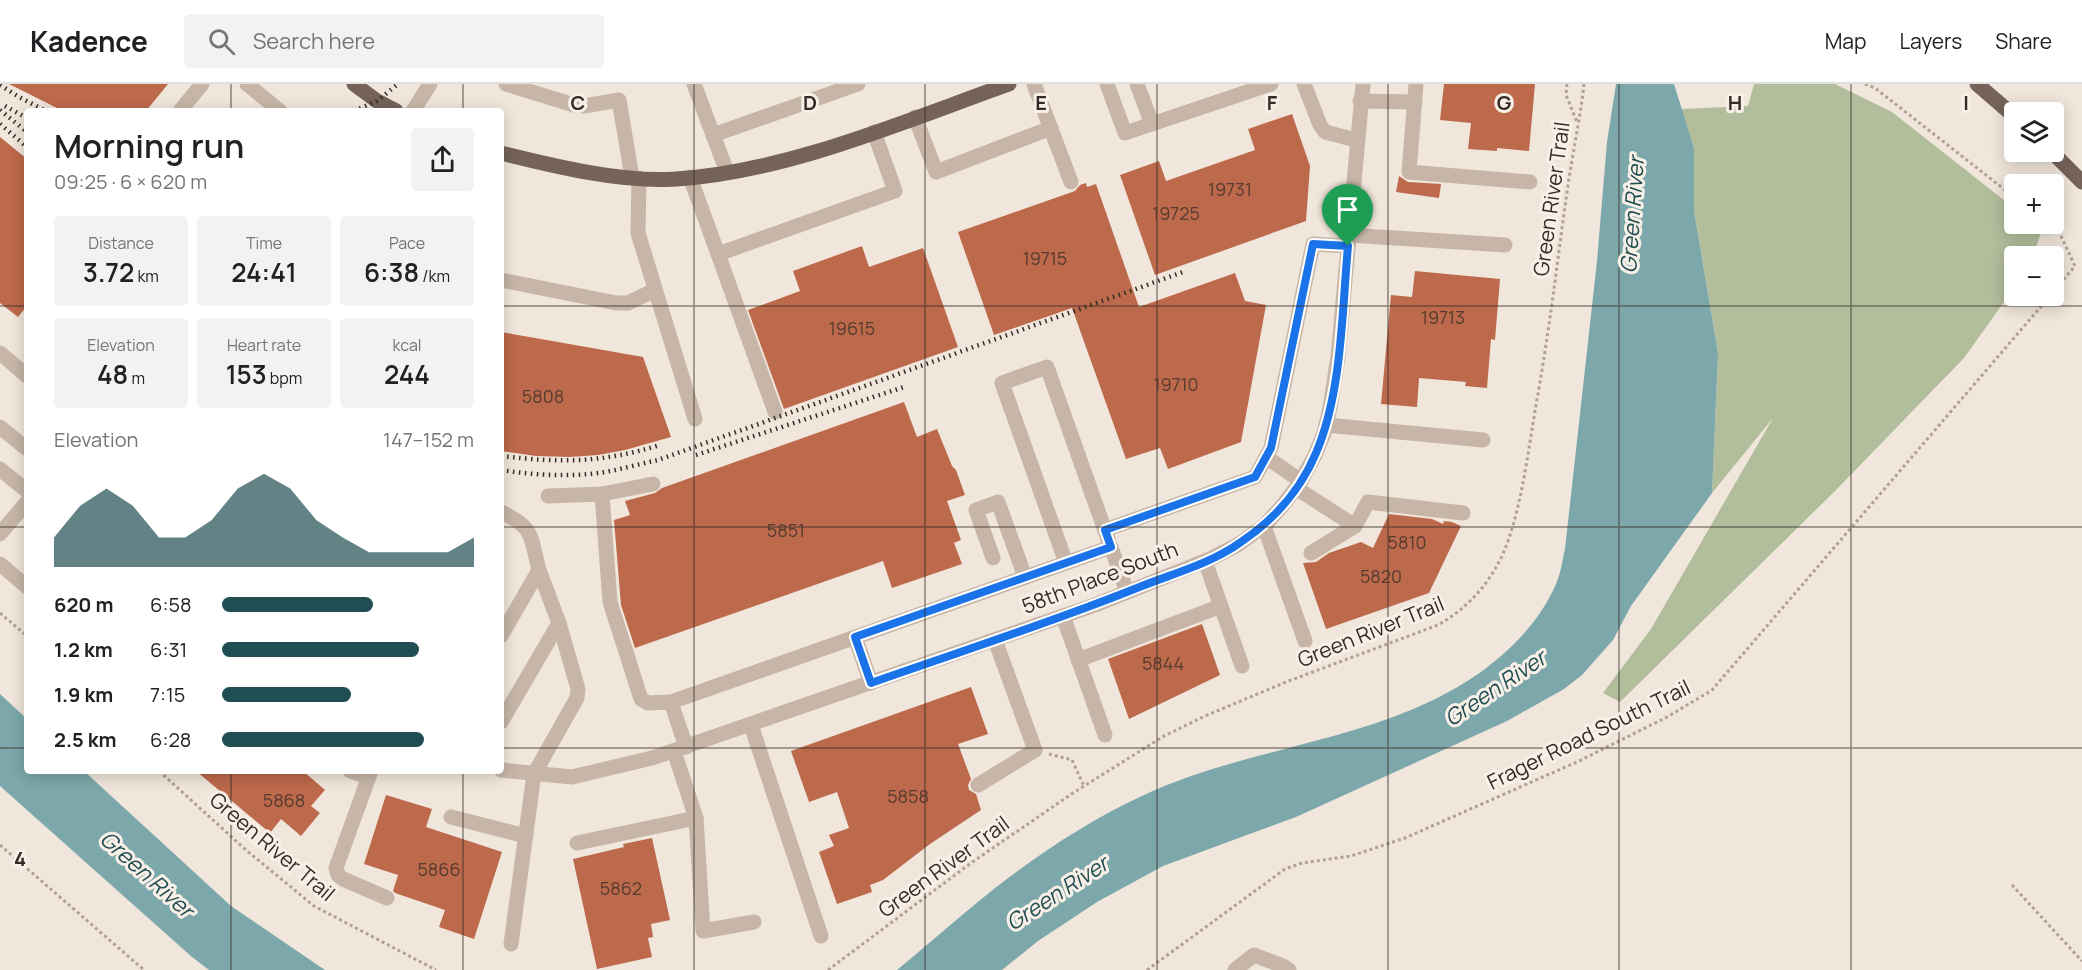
<!DOCTYPE html>
<meta charset="utf-8">
<style>
:root{--surface:#fff;--page:#f2f2f2;--text:#202124;--muted:#757577;--line:#e0e0e0;--accent:#204e52}
body{margin:0;font-family:Manrope,sans-serif;background:var(--page);color:var(--text);height:100vh;display:flex;flex-direction:column;font-size:22px;white-space:nowrap}
*{box-sizing:border-box;margin:0}
p{font-size:20px;color:var(--muted)}
.icon{flex:none;width:33px;height:33px;fill:none;stroke:currentColor;stroke-width:2;stroke-linecap:round;stroke-linejoin:round}
.map{position:relative;flex:1;overflow:hidden}
.side{position:absolute;left:24px;top:24px;width:480px;height:666px;display:flex;flex-direction:column;background:var(--surface);border-radius:6px;box-shadow:0 3px 15px #0003}
.side>*{flex:none}
.tools{position:absolute;left:2004px;top:18px;display:grid;gap:12px}
.tools a{display:grid;place-items:center;width:60px;height:60px;border-radius:6px;background:var(--surface);box-shadow:0 3px 15px #0003;font-size:30px}
.pin{position:absolute;display:grid;place-items:center;width:51px;height:51px;color:#fff;margin:-62px -26px;border-radius:50% 50% 50% 0;rotate:-45deg;box-shadow:0 0 6px #0007}
.pin .icon{rotate:45deg}
.round{display:grid;place-items:center;flex:none;width:63px;height:63px;border-radius:6px;background:var(--page)}
.summary{display:flex;align-items:center;justify-content:space-between;height:102px;padding:0 30px}
h1{font-size:33px;font-weight:600;line-height:45px}
.metrics{display:grid;grid-template-columns:repeat(3,1fr);gap:9px;height:102px;padding:6px 30px}
.metrics div{display:grid;align-content:center;border-radius:6px;background:var(--page);text-align:center}
.metrics b{font-size:26px;font-weight:600}
.metrics small{font-size:16px;font-weight:400}
.metrics p{font-size:16px}
.chart{height:168px;padding:12px 30px}
.chart p{display:flex;justify-content:space-between}
.chart svg{width:100%;height:108px;margin-top:6px;fill:var(--accent);opacity:.7}
ul{padding:0 30px;list-style:none;font-size:20px}
li{display:grid;grid-template-columns:96px 72px 1fr;align-items:center;height:45px}
li i{height:15px;border-radius:8px;background:var(--accent)}
header{display:flex;align-items:center;gap:36px;box-sizing:border-box;height:84px;padding:0 30px;background:var(--surface);border-bottom:2px solid var(--line)}
header strong{font-size:28px}
nav{display:flex;gap:33px;margin-inline-start:auto;font-size:21px}
.search{width:420px;height:54px;background:var(--page);display:flex;align-items:center;gap:15px;box-sizing:border-box;padding:0 21px;border-radius:6px;color:var(--muted);font-size:22px}
.map>svg:first-child{display:block}
</style>
<header>
<strong>Kadence</strong>
<div class="search"><svg class="icon" aria-label="search" viewBox="0 0 24 24"><circle cx="10" cy="10" r="6"/><path d="M15 15l6 6"/></svg>Search here</div>
<nav><a>Map</a><a>Layers</a><a>Share</a></nav>
</header>
<div class="map">
<svg width="2082" height="886" viewBox="0 0 2082 886">
<rect width="100%" height="100%" fill="#f0e6db"/>
<!-- green -->
<polygon fill="#b2bd9c" points="1754,0 1835,0 1892,28 2014,124 2014,140 2034,140 2042,146 2033,172 2014,172 2014,204 1964,274 1835,407 1620,618 1603,609 1651,545 1773,334 1712,409 1718,269 1694,127 1694,64 1681,25 1748,22"/>
<!-- water -->
<g fill="#7ca8ab">
<path d="M1616,0H1674L1694,64V127L1718,269L1712,409L1631,522L1613,556L1582,591L1564,605L1507,637L1296,733L1163,782L1097,818L1038,857L1002,886H897C923,865 947,843 973,822C1025,779 1083,739 1144,711C1265,654 1419,658 1518,556C1534,539 1547,521 1556,500C1561,489 1562,477 1565,465L1597,177L1607,58Z"/>
<polygon points="0,610 27,635 27,687 84,687 231,822 325,886 209,886 192,873 0,702"/>
</g>
<!-- building -->
<g fill="#bd694b">
<polygon points="9,0 168,0 146,27 63,27"/>
<polygon points="1444,0 1535,0 1529,67 1497,64 1497,67 1468,65 1471,39 1440,36"/>
<polygon points="1292,30 1310,82 1306,137 1155,191 1120,91 1159,77 1166,97 1255,66 1248,45"/>
<polygon points="0,53 27,75 27,222 18,233 0,219"/>
<polygon points="1399,92 1408,98 1441,100 1439,114 1396,108"/>
<polygon points="1086,99 1087,103 1096,100 1139,223 1235,189 1245,217 1266,221 1241,358 1168,385 1160,364 1126,375 1072,224 994,251 958,148 1075,107 1080,101"/>
<polygon points="862,162 869,183 923,164 958,263 784,325 748,226 800,207 793,187"/>
<polygon points="1415,187 1500,195 1495,256 1491,255 1487,304 1465,302 1466,298 1419,294 1417,323 1381,320 1391,211 1412,213"/>
<polygon points="501,248 643,273 671,353 625,366 598,371 570,373 536,372 501,367"/>
<polygon points="904,318 917,353 937,345 952,382 956,386 965,411 947,417 961,456 954,459 962,480 892,504 883,477 635,564 621,521 614,436 630,431 625,417 655,409 662,404"/>
<polygon points="1389,430 1432,435 1443,440 1444,437 1452,438 1461,442 1429,509 1326,545 1303,479 1316,478 1329,469 1361,458 1373,464"/>
<polygon points="1202,540 1220,591 1129,635 1108,575"/>
<polygon points="971,603 988,650 958,660 971,695 968,701 969,706 976,710 981,726 930,760 883,796 870,801 872,808 837,820 819,768 834,762 829,751 849,744 837,708 809,718 791,667"/>
<polygon points="196,687 303,687 325,706 311,722 320,729 301,752 281,735 270,749"/>
<polygon points="386,711 432,725 426,743 502,768 474,855 439,843 445,826 395,809 393,807 398,791 364,780"/>
<polygon points="652,754 670,836 651,840 653,853 648,854 652,873 597,885 573,775 624,763 623,760"/>
</g>
<g fill="none" stroke-linecap="round" stroke-linejoin="round">
<!-- path -->
<g stroke="#b2a092" stroke-width="3" stroke-dasharray="3 3" stroke-linecap="butt">
<polyline points="1567,0 1566,11 1577,38"/>
<polyline points="1865,0 1875,4 2014,113"/>
<polyline points="2048,140 2059,148 2075,182 2054,207"/>
<polyline points="0,529 27,552"/>
<polyline points="1049,670 1072,676 1084,702"/>
<polyline points="159,687 246,766 314,822 436,886"/>
<polyline points="0,761 144,886"/>
<polyline points="2012,801 2082,877"/>
<path d="M828,886L971,779L1073,709L1164,652L1205,632L1286,598L1438,541C1467,524 1487,503 1502,472C1521,430 1528,367 1536,321C1549,250 1557,179 1567,108C1572,72 1580,36 1584,0"/>
<polyline points="1147,886 1285,785 1302,779 1351,772 1405,754 1579,677 1669,632 1712,606 2050,212"/>
</g>
<!-- minor -->
<g stroke="#c7b6a8" stroke-width="15">
<polyline points="247,0 280,27"/>
<polyline points="506,0 574,21 584,22 619,16 632,93"/>
<polyline points="694,0 727,88"/>
<polyline points="1034,0 1071,98"/>
<polyline points="1107,0 1125,49 1271,0"/>
<polyline points="1137,0 1152,40"/>
<polyline points="1304,0 1320,41 1325,48 1356,56"/>
<polyline points="1416,0 1409,88 1530,98"/>
<polyline points="1360,17 1415,18"/>
<polyline points="180,27 202,0"/>
<polyline points="413,27 430,0"/>
<polyline points="915,33 936,88 1051,44"/>
<polyline points="713,51 858,0"/>
<polyline points="690,93 718,170 895,107 874,48"/>
<polyline points="639,94 638,149 695,335"/>
<polyline points="1348,151 1505,161"/>
<polyline points="718,170 775,328"/>
<polyline points="501,196 616,219 628,219 655,206"/>
<polyline points="0,269 27,292"/>
<polyline points="1326,341 1483,356"/>
<polyline points="0,343 27,365"/>
<polyline points="1266,373 1301,397"/>
<polyline points="0,385 27,407"/>
<polyline points="1296,404 1355,442"/>
<polyline points="602,410 610,518 641,615 648,619 671,618"/>
<polyline points="548,412 602,410 653,400"/>
<path d="M501,428C535,444 530,452 539,486L501,552"/>
<polyline points="1264,442 1305,557"/>
<polyline points="1105,446 1255,393 1271,364 1313,160 1348,162"/>
<polyline points="0,450 27,418"/>
<polyline points="1311,469 1355,442 1368,418 1463,429"/>
<polyline points="993,474 976,426 998,418 1025,493"/>
<polyline points="1205,477 1242,582"/>
<polyline points="1066,479 1002,299 1047,283 1108,455"/>
<polyline points="0,480 27,503"/>
<polyline points="1063,532 1105,651"/>
<polyline points="855,553 871,599"/>
<polyline points="1078,576 1221,522"/>
<polyline points="501,638 559,539"/>
<polyline points="751,641 821,852"/>
<polyline points="686,663 671,618 1111,463 1127,508"/>
<polyline points="674,667 696,734 703,847 754,838"/>
<polyline points="501,686 572,693 652,674 1095,521 1210,475 1239,460 1264,442 1283,421 1301,397 1315,371 1324,349 1330,324 1338,273 1363,0"/>
<polyline points="350,687 368,693"/>
<polyline points="371,687 336,784 338,791 343,795 387,814"/>
<polyline points="978,701 1035,666 995,556"/>
<polyline points="451,733 526,752"/>
<polyline points="577,759 696,734"/>
<polyline points="511,860 534,690 577,614 578,605 559,539 539,486"/>
<polyline points="1235,886 1254,871 1283,882 1289,886"/>
</g>
<!-- major -->
<g stroke="#756359" stroke-width="15">
<polyline points="354,0 377,17 396,27"/>
<polyline points="1977,0 2014,32"/>
<polyline points="2052,68 2082,98"/>
<path d="M501,69C553,82 623,99 676,95C787,88 905,37 1009,0"/>
</g>
<!-- rail -->
<g stroke="#342c27" stroke-width="4.5" stroke-dasharray="1.5 4.5" stroke-linecap="butt">
<polyline points="0,1 19,13 46,27"/>
<polyline points="5,22 27,34"/>
<polyline points="0,26 27,48"/>
<polyline points="354,27 377,17 398,0"/>
<polyline points="0,40 27,63"/>
<polyline points="696,371 904,303"/>
<path d="M501,372C562,379 601,379 660,361"/>
<path d="M501,386C534,391 566,393 599,389C619,386 639,380 658,376L1186,187"/>
</g>
</g>
<g fill="none" stroke-linecap="round" stroke-linejoin="round">
<!-- route casing -->
<g stroke="#fff" stroke-width="12">
<path id="route" d="M1313,160L1348,162C1342,227 1342,309 1316,369C1301,405 1274,436 1241,458C1212,479 1175,489 1142,502C1053,538 962,567 871,599L855,553L1111,463L1105,446L1255,393L1271,364Z"/>
</g>
<!-- route -->
<use href="#route" stroke="#1a73e8" stroke-width="8"/>
</g>
<!-- grid -->
<path fill="none" stroke="#342c27" stroke-width="1.5" stroke-opacity="0.55" d="M231,0V27M463,0V27M694,0V886M925,0V886M1157,0V886M1388,0V886M1619,0V886M1851,0V886M0,222H27M501,222H2082M0,443H27M501,443H2082M0,664H27M501,664H2082M231,687V886M463,687V886"/>
<g text-anchor="middle" stroke-width="6" stroke-linejoin="round" paint-order="stroke">
<!-- number labels -->
<g font-size="18" fill="#563b30">
<text x="1230" y="112">19731</text>
<text x="1176" y="136">19725</text>
<text x="1045" y="181">19715</text>
<text x="1443" y="240">19713</text>
<text x="852" y="251">19615</text>
<text x="1176" y="307">19710</text>
<text x="543" y="319">5808</text>
<text x="786" y="453">5851</text>
<text x="1407" y="465">5810</text>
<text x="1381" y="499">5820</text>
<text x="1163" y="586">5844</text>
<text x="908" y="719">5858</text>
<text x="284" y="723">5868</text>
<text x="439" y="792">5866</text>
<text x="621" y="811">5862</text>
</g>
<!-- street labels -->
<g font-size="21" fill="#342c27" stroke="#f8f0e7">
<text transform="translate(1552 115) rotate(-82)" y="7">Green River Trail</text>
<text transform="translate(1100 494) rotate(-21)" y="7">58th Place South</text>
<text transform="translate(1371 548) rotate(-22)" y="7">Green River Trail</text>
<text transform="translate(1589 651) rotate(-26)" y="7">Frager Road South Trail</text>
<text transform="translate(272 763) rotate(40)" y="7">Green River Trail</text>
<text transform="translate(944 783) rotate(-36)" y="7">Green River Trail</text>
</g>
<!-- water labels -->
<g font-size="22" font-style="italic" fill="#204e52" stroke="#f8f0e7">
<text transform="translate(1632 131) rotate(-86)" y="8">Green River</text>
<text transform="translate(1495 604) rotate(-34)" y="8">Green River</text>
<text transform="translate(147 790) rotate(42)" y="8">Green River</text>
<text transform="translate(1057 809) rotate(-33)" y="8">Green River</text>
</g>
</g>
<g font-size="20" text-anchor="middle" font-weight="bold" fill="#342c27" stroke="#f8f0e7" stroke-width="6" stroke-linejoin="round" paint-order="stroke">
<text x="578" y="26">C</text>
<text x="810" y="26">D</text>
<text x="1041" y="26">E</text>
<text x="1272" y="26">F</text>
<text x="1504" y="26">G</text>
<text x="1735" y="26">H</text>
<text x="1966" y="26">I</text>
<text x="20" y="782">4</text>
</g>
</svg>
<div class="tools">
<a><svg class="icon" aria-label="layers" viewBox="0 0 24 24"><path d="M12 4l9 5-9 5-9-5zM3 14l9 5 9-5"/></svg></a>
<a>+</a>
<a>−</a>
</div>
<div class="pin" style="left:1348px;top:162px;background:#1e9e55"><svg class="icon" aria-label="arrive" viewBox="0 0 24 24"><path d="M6 21V4h12l-3 4 3 4H6"/></svg></div>
<section class="side">
<div class="summary"><div><h1>Morning run</h1><p>09:25 · 6 × 620 m</p></div><a class="round"><svg class="icon" aria-label="share" viewBox="0 0 24 24"><path d="M12 15V3M7 8l5-5 5 5M5 13v7h14v-7"/></svg></a></div>
<div class="metrics">
<div><p>Distance</p><b>3.72<small> km</small></b></div>
<div><p>Time</p><b>24:41</b></div>
<div><p>Pace</p><b>6:38<small> /km</small></b></div>
</div>
<div class="metrics">
<div><p>Elevation</p><b>48<small> m</small></b></div>
<div><p>Heart rate</p><b>153<small> bpm</small></b></div>
<div><p>kcal</p><b>244</b></div>
</div>
<div class="chart"><p><span>Elevation</span>147–152 m</p>
<svg viewBox="0 0 160 44" preserveAspectRatio="none"><path d="M0 44V32L10 19L20 12L30 19L40 32L50 32L60 25L70 12L80 6L90 12L100 25L110 32L120 38L130 38L140 38L150 38L160 32V44z"/></svg>
</div>
<ul>
<li><b>620 m</b>6:58<i style="width:60%"></i></li>
<li><b>1.2 km</b>6:31<i style="width:78%"></i></li>
<li><b>1.9 km</b>7:15<i style="width:51%"></i></li>
<li><b>2.5 km</b>6:28<i style="width:80%"></i></li>
</ul>
</section>
</div>
